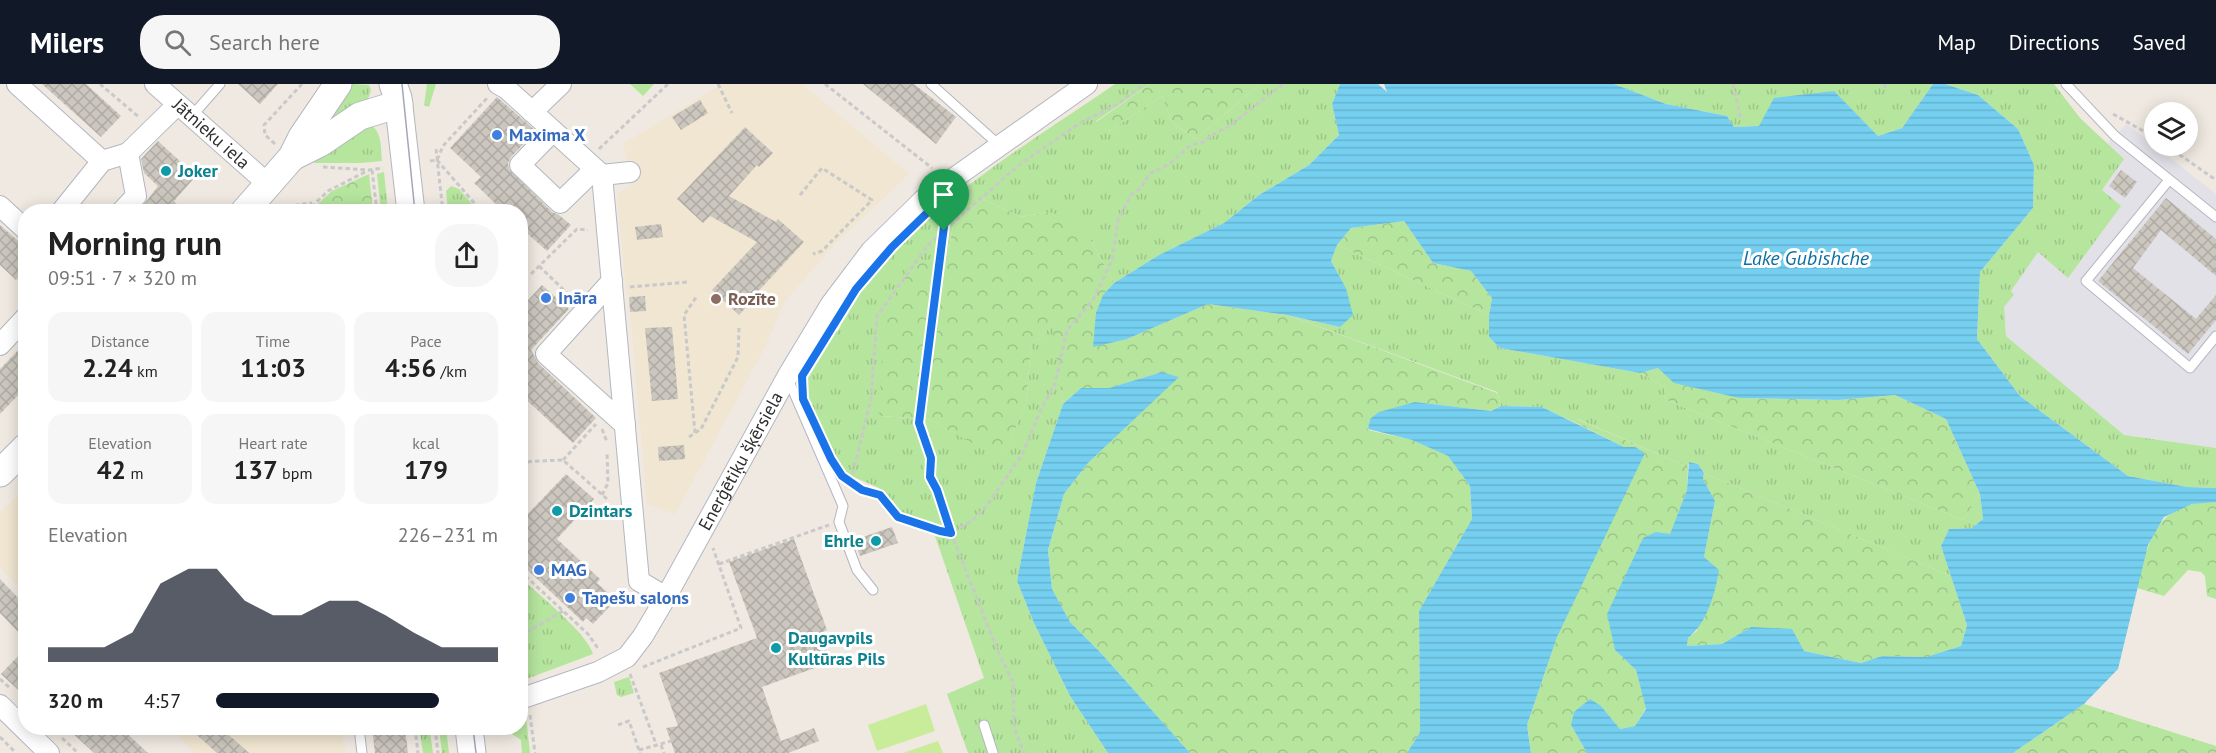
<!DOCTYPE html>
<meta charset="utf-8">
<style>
:root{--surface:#fff;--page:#f6f6f6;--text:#222;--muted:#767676;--accent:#111827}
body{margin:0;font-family:"PT Sans",sans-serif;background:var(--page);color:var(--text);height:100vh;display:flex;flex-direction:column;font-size:22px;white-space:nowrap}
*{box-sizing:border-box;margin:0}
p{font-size:20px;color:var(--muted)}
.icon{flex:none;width:33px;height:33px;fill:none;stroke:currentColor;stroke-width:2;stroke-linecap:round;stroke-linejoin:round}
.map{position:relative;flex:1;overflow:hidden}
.side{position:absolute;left:18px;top:120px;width:510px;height:531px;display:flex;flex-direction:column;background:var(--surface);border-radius:24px;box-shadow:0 3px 15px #0003}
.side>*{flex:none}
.tools{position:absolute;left:2144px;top:18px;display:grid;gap:12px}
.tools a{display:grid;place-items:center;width:54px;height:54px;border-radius:50%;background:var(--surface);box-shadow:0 3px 15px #0003;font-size:30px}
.pin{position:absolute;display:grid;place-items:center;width:51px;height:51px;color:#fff;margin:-62px -26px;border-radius:50% 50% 50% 0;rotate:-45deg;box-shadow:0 0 6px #0007}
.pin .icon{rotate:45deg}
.round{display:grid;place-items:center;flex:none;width:63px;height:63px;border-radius:24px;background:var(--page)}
.head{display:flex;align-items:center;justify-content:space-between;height:102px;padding:0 30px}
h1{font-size:33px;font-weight:700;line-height:45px}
.stats{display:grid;grid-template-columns:repeat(3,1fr);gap:9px;height:102px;padding:6px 30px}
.stats div{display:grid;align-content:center;border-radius:15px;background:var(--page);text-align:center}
.stats b{font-size:26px;font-weight:700}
.stats small{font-size:16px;font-weight:400}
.stats p{font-size:16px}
.chart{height:168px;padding:12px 30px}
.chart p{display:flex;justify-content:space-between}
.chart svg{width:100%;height:108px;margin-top:6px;fill:var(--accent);opacity:.7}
ul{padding:0 30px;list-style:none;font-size:20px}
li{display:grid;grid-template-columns:96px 72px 1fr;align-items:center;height:45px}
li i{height:15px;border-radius:8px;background:var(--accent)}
header{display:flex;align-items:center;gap:36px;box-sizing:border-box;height:84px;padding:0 30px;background:var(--accent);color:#fff}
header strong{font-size:28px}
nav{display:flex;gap:33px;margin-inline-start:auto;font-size:21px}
.search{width:420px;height:54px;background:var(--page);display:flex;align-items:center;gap:15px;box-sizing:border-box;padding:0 21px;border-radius:24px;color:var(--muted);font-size:22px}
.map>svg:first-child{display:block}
</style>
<header>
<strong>Milers</strong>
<div class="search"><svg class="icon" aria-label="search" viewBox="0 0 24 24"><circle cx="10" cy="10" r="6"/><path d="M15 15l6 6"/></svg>Search here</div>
<nav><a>Map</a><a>Directions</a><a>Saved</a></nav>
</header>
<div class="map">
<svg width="2216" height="669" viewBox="0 0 2216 669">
<defs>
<pattern id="grass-tufts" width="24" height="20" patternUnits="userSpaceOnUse" patternTransform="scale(1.5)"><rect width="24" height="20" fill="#b6e59e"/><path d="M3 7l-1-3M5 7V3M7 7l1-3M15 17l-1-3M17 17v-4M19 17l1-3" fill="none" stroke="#9dc588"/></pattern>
<pattern id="forest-crowns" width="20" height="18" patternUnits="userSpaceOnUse" patternTransform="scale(1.5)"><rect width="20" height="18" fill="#b6e59e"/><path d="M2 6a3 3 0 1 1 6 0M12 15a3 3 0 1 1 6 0" fill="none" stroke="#9dc588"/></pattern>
<pattern id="water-rules" width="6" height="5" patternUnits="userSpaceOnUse" patternTransform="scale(1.5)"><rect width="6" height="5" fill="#75cff0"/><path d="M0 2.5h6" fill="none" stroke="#66b2ce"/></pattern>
<pattern id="building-cross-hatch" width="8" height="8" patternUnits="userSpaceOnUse" patternTransform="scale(1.5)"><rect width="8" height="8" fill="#cbc7bf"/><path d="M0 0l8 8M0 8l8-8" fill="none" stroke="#afaba4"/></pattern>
</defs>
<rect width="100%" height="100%" fill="#efe9e1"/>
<!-- industrial -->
<polygon fill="#e3e1e8" points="2127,40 2216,110 2216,364 2124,351 2006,252 2004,223 2014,211 2010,208 2108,58"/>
<!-- education -->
<g fill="#f0e6d1">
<polygon points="722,0 802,0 909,90 834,161 785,217 765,263 675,430 647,420 630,228 646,227 645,212 629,213 626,203 617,111 633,99 623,60"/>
<polygon points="25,404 25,509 0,483 0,429"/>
<polygon points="170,644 342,644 345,669 195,669"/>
</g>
<!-- grass -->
<g fill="url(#grass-tufts)">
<polygon points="352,0 369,1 371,6 368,16 329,38 329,33"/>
<polygon points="427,0 436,0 429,23 424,21"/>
<polygon points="630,0 654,0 643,12"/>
<path d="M1115,0H1150L1096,37L1109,47L1162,12L1172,39L1196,55L1260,0H1340L1332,20L1339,51L1309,81L1259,111L1224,139L1159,171L1114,199L1092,158L1048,128L1021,133L983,115L953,142L948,171L879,332L928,335L1002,374L1026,320L1031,261L1053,241L1063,320L1036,399L1017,497L1034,539L1070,612L1108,669H968L947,610L984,594L935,452L937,443L898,429L879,404L849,391L833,371L805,311V296L834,246L838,247L841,241L838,239C903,132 1015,69 1115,0Z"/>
<polygon points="1614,0 1933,0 1902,44 1878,52 1833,7 1759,42 1734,43 1727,32 1666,20"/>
<polygon points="1945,0 2054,0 2080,34 2124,75 2102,106 2121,122 2068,194 2038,168 2011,207 2014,211 2004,223 2006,252 2124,351 2216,364 2216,404 2187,403 2128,392 2020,312 1977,255 1980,188 2033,124 2034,81 2018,45 1978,11"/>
<path d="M372,42C382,49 381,65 382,77L361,79H315L312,76L361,44Z"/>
<polygon points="384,88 388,127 381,127 377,90"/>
<polygon points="451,102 459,105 478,127 448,127 446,107"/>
<polygon points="1337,161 1489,231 1489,253 1500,264 1640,289 1664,303 1666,316 1963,436 1980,410 1983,435 1972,444 1949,445 1941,462 1951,492 1704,389 1698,380 1689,378 1688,383 1578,335 1576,339 1542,323 1501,322 1497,308 1287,231 1340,243 1346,204 1331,177"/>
<path d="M521,494C538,510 587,549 593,570L521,597Z"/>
<polygon points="629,593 634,609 621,613 617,611 614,598"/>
<polygon points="521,624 525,624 530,669 522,669 521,656 509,648 508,644 520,644"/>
<polygon points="439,644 446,644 449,669 442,669"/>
<polygon points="430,648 433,669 423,669 420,649"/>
</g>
<!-- forest -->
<g fill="url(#forest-crowns)">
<polygon points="1150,0 1260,0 1196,55 1172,39 1162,12 1109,47 1096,38"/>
<polygon points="369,90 373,127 310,127 332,107"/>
<polygon points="983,115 1021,133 1048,128 1075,135 1092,158 1114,199 1103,211 1127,255 1208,220 1287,231 1497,309 1501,322 1491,327 1415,318 1370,335 1368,346 1412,356 1448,372 1470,402 1472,435 1419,527 1420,648 1407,669 1190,669 1100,568 1070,538 1052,505 1048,466 1064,410 1088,379 1178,293 1162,288 1109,304 1081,304 1063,320 1052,242 1031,261 1026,320 1002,375 928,335 879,332 884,233 909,180 948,171 953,142"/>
<polygon points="1404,137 1433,179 1471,187 1492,214 1489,231 1337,161 1351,144"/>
<polygon points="1658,284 1739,314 1839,316 1895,311 1946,335 1980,410 1963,436 1666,316 1664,303 1640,289"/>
<polygon points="1577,335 1688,383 1687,406 1670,451 1656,448 1615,566 1636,586 1646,624 1635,642 1620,645 1601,622 1571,641 1587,669 1531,669 1527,641 1557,553 1635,363 1624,363 1576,339"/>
<polygon points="1704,389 1951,492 1967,541 1961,562 1926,573 1882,572 1861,579 1804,567 1751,543 1722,560 1687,562 1688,554 1697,547 1704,473 1715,417 1703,395"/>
<path d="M2216,418V515L2207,512L2205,492L2201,488L2188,486L2164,512L2137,504C2146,469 2151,429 2193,420C2200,418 2209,418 2216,418Z"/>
<polygon points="2084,620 2216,662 2216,669 2013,669"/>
</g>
<!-- pitch -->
<g fill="#c9ec9a">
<polygon points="926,620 935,647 877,667 868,641"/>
<polygon points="938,657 943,669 903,669"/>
</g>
<!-- water -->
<g fill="url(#water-rules)">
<path d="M1340,0H1378L1387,8L1384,0H1614L1666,20L1727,32L1734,43L1759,42L1774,14L1834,7L1878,52L1902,44L1933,0H1945L1978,11L2018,45L2034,81L2033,124L1980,188L1977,255L2020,312L2128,392L2187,403L2216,404V418L2192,420L2164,433L2148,461L2118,585L2084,620L2013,669H1587L1571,641L1574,628L1590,615L1601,622L1620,645L1635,642L1646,625L1636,586L1615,566L1607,530L1643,454L1656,448L1670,450L1687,406L1689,378L1698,380L1704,389L1703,395L1715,417L1704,473L1719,486C1715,510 1707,539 1688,554L1687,562L1722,560L1751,543L1792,545L1804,567L1861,579L1882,572L1926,573L1961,562L1967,541L1941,462L1949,445L1972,444L1983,435L1980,410L1946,335L1895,311L1839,316L1739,314L1674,299L1658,284L1640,289L1500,264L1489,253V231L1492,214L1471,187L1433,179L1404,137L1351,144L1337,161L1331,177L1346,204L1353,231L1340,243L1287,231L1208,220L1127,255L1093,263L1096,229L1103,211L1114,199L1159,171L1224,139L1259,111L1309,81L1339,51L1332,20Z"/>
<polygon points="1162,288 1179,293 1088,379 1064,410 1048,466 1052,505 1070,538 1100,568 1190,669 1108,669 1070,612 1034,539 1017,497 1036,399 1063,320 1081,304 1109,304"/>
<polygon points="1415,318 1491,327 1501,322 1542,323 1624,363 1635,363 1645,369 1557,553 1527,641 1531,669 1407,669 1420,648 1419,527 1472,435 1470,402 1448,372 1412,356 1368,345 1370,335 1379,328"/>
</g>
<!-- building -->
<g fill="url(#building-cross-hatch)">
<polygon points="42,0 86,0 121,32 101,53"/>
<polygon points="238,0 278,0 260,20"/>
<polygon points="863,0 914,0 956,33 936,60"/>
<polygon points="497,13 536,47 511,73 508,79 509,85 552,128 559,131 571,141 547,167 520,143 520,128 504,128 474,99 481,93 450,64"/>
<polygon points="700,16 708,29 681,46 672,33"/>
<polygon points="745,43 773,69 759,83 757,81 729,112 776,138 778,135 804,158 751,215 752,217 739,231 712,206 757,158 710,132 703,139 677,115"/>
<polygon points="158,57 196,92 174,117 184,128 138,128 158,102 144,89 141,75"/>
<polygon points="2121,86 2137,98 2125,114 2109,102"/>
<polygon points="2166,114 2216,155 2216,192 2161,146 2133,184 2196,235 2216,211 2216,236 2188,270 2098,197"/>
<polygon points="661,140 663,153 637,156 635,143"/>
<polygon points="0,141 26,164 26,186 16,196 0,181"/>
<polygon points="542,201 569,225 531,266 538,279 596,334 573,359 520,310 520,225"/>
<polygon points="645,212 646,227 630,228 629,213"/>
<polygon points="672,243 678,315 652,317 645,244"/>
<polygon points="26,258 26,303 0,330 0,285"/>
<polygon points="684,361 685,375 659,377 658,363"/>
<polygon points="566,390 594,415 557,455 600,495 597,499 616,516 593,540 586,534 583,538 520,479 520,438"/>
<polygon points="892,443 898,459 860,472 854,456"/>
<polygon points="794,455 827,546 820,549 831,578 762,603 781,657 814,644 819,657 788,669 675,669 666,644 678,642 659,589 757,554 729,478"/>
<polygon points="0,495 26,522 26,556 0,529"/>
<polygon points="19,571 26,578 26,613 1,590"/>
<polygon points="67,644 121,644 148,669 94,669"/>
<polygon points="189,644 221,644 249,669 217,669"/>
<polygon points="372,644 405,644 408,669 375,669"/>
</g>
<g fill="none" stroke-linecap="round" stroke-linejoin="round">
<!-- lane casing -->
<g stroke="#b4b7c1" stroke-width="11">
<g id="lane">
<polyline points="931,0 999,61"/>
<polyline points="2066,0 2115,52 2216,133"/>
<polyline points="191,33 220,0"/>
<polyline points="2169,96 2086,197 2190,284 2216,252"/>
<polyline points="788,295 843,422 839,438 857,486 873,506"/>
<polyline points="984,641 993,669"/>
<polyline points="359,644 362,669"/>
</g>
</g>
<!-- street casing -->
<g stroke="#b4b7c1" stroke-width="22">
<g id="street">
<polyline points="17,0 102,77 128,69 177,21"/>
<path id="s1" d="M155,0L268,100"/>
<polyline points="498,0 507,5 602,91 639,497 666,513"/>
<polyline points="532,28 561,0"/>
<polyline points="553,47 520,81 560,119 595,85"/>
<polyline points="602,91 630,88"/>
<polyline points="0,122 26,146"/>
<polyline points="61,128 102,77"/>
<polyline points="121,128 136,112 128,69"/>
<polyline points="612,197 546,270 625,341"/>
<polyline points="0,261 26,233"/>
<path id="s2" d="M520,615L598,588L627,573L643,552L666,513L787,293L831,220L871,167L923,116L1087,0"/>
<polyline points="0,621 49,669"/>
</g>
</g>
<!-- secondary casing -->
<g stroke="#b4b7c1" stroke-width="29">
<g id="secondary">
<polyline points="393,0 398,14 411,128"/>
<polyline points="292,73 320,59 360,32 399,20"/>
<polyline points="244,128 292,73 302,53 338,0"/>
<polyline points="0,389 26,363"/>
<polyline points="469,644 472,669"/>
</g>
</g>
<!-- path -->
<g stroke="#c9c9c9" stroke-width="3" stroke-dasharray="4.5 3" stroke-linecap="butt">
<polyline points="100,0 140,34"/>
<polyline points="718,0 732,29"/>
<polyline points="825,0 932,84"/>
<polyline points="1733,0 1741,36"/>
<polyline points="1884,0 1886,4"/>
<polyline points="2113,30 2154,53"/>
<polyline points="275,60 265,51 264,41 302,0"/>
<polyline points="2167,62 2216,96"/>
<polyline points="436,65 443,128"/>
<polyline points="599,65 668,0"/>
<polyline points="437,76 482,128"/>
<polyline points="430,77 437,76 443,62 488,13"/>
<polyline points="323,83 369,86 383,84"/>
<polyline points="372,86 377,128"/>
<polyline points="800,111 822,84 872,116 822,167 813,170"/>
<polyline points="946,122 919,339 931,374 930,393 937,406 951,449 973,436 985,424 1022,371 1042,323 1055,300 1067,246 1093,216 1112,176 1118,136 1131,111 1141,104 1149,90 1168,81 1191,61 1204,58 1210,52 1228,43 1283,0"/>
<polyline points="290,128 297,121 312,119"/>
<polyline points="306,128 328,107 367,87"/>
<polyline points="945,138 964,118 971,106"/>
<polyline points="539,182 572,214"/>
<polyline points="531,190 577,145 588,146"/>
<polyline points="630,203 688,198"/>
<polyline points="602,345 607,358"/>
<polyline points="695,349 684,231 697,212"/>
<polyline points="689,353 701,345 738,273 739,243"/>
<polyline points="563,376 596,340"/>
<polyline points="520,378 563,376 607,415"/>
<polyline points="847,396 862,406 880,411 898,433 940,447 951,449 999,570 1013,598 1014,643 1024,669"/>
<polyline points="851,397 871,315 877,232 928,161 1019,81 1080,39 1116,21 1144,0"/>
<polyline points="602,411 608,399 607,368"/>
<polyline points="719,480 829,441"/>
<polyline points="520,487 588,550 599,566"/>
<polyline points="520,552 563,527"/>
<polyline points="643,583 741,544 713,464"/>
<polyline points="630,590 656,660"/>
<polyline points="0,595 11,605"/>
<polyline points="530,631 535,669"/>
<polyline points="618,641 629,637 640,669"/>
<polyline points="415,644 418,669"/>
<polyline points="435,644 438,669"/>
<polyline points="0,653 16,669"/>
<polyline points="62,654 78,669"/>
<polyline points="661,661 664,669"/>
<polyline points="639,666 671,657"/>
</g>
<!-- lane -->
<use href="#lane" stroke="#fff" stroke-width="9"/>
<!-- street -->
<use href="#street" stroke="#fff" stroke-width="20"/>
<!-- secondary -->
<use href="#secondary" stroke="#fff" stroke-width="27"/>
<!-- tram -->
<g stroke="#a3a6b8" stroke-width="1.5">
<polyline points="402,0 415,128"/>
<polyline points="473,644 476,669"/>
</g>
</g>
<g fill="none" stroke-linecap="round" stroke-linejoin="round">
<!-- route casing -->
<g stroke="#fff" stroke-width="12">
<polygon id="route" points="948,111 919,339 931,374 930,393 937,406 951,449 940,447 898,433 880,411 862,406 842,392 831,375 803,315 802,292 856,205 892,163 933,123"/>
</g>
<!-- route -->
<use href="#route" stroke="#1a73e8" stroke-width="8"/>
</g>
<!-- markers -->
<g fill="#3f7fe0" stroke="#fff" stroke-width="2">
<circle cx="497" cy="51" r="6"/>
<circle cx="546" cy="214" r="6"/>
<circle cx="539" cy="486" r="6"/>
<circle cx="570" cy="514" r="6"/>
</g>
<g fill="#0f9aa8" stroke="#fff" stroke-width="2">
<circle cx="166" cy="87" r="6"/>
<circle cx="557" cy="427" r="6"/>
<circle cx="876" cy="457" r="6"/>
<circle cx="776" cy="564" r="6"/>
</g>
<circle fill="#8d6e63" stroke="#fff" stroke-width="2" cx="716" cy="215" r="6"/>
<g text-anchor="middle" stroke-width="6" stroke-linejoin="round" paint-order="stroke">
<!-- street labels -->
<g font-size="18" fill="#2e2e2e" stroke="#fff">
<text dy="6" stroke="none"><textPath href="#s1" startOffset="75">Jātnieku iela</textPath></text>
<text dy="6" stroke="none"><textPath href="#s2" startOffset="342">Enerģētiķu šķērsiela</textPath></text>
</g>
<!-- shop labels -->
<g font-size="18" font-weight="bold" fill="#366cbe" stroke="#fff" text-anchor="start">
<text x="509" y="57">Maxima X</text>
<text x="558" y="220">Ināra</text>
<text x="551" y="492">MAG</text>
<text x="582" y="520">Tapešu salons</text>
</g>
<!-- culture labels -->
<g font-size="18" font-weight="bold" fill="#0d838f" stroke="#fff" text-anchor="start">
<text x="178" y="93">Joker</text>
<text x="569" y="433">Dzintars</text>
<text x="864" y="463" text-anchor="end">Ehrle</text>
<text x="788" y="560">Daugavpils<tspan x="788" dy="21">Kultūras Pils</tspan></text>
</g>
<!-- education labels -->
<g font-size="18" font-weight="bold" fill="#785e54" stroke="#fff" text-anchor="start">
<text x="728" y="221">Rozīte</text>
</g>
<!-- water labels -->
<g font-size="20" font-style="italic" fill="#0d6fa3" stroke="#fff">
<text x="1806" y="181">Lake Gubishche</text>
</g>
</g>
</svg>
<div class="tools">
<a><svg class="icon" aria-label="layers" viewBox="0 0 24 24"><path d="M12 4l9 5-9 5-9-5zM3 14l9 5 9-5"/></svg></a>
</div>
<div class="pin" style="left:944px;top:147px;background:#1e9e55"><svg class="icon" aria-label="arrive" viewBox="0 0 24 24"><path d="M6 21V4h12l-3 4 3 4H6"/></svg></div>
<section class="side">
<div class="head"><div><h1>Morning run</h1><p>09:51 · 7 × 320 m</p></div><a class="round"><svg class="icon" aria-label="share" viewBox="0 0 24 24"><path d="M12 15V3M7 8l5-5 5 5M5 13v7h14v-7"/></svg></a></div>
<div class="stats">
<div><p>Distance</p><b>2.24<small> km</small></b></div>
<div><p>Time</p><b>11:03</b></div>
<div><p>Pace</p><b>4:56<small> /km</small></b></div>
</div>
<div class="stats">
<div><p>Elevation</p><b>42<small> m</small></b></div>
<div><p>Heart rate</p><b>137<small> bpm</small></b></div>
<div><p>kcal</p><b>179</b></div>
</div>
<div class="chart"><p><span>Elevation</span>226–231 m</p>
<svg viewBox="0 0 160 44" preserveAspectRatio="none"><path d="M0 44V38L10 38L20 38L30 32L40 12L50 6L60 6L70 19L80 25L90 25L100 19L110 19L120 25L130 32L140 38L150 38L160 38V44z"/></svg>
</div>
<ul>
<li><b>320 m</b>4:57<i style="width:79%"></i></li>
</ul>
</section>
</div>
